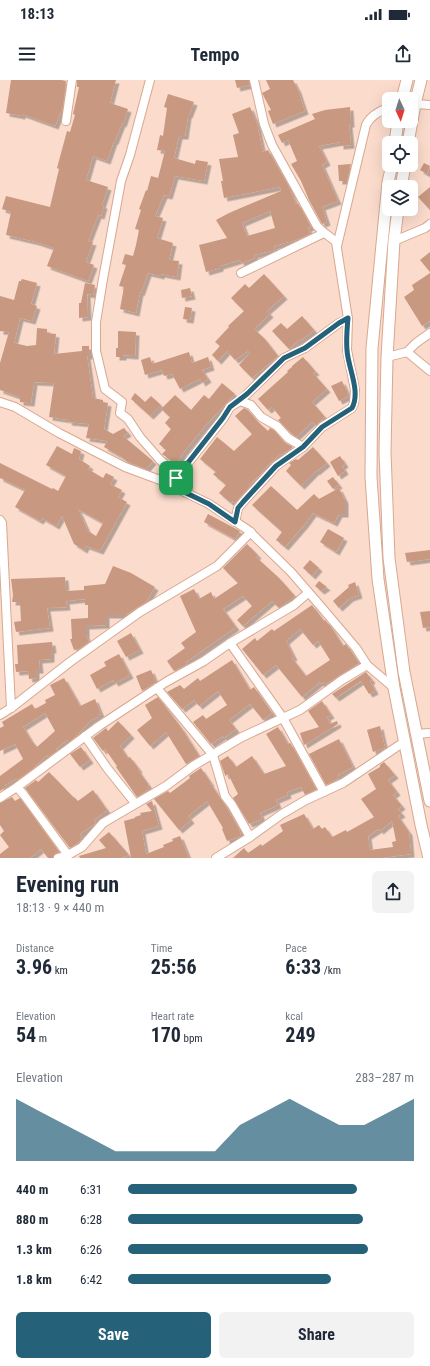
<!DOCTYPE html>
<meta charset="utf-8">
<style>
:root{--surface:#fff;--page:#f2f2f3;--text:#1f2937;--muted:#747a83;--accent:#256178}
body{margin:0;font-family:"Roboto Condensed",sans-serif;background:var(--page);color:var(--text);height:100vh;display:flex;flex-direction:column;font-size:15px;white-space:nowrap}
*{box-sizing:border-box;margin:0}
p{font-size:13px;color:var(--muted)}
.icon{flex:none;width:22px;height:22px;fill:none;stroke:currentColor;stroke-width:2;stroke-linecap:round;stroke-linejoin:round}
.map{position:relative;height:778px;overflow:hidden}
.drawer{display:flex;flex-direction:column;background:var(--surface);flex:1}
.drawer>*{flex:none}
.needle{width:26px;rotate:176deg}
.buttons{position:absolute;left:382px;top:12px;display:grid;gap:8px}
.buttons a{display:grid;place-items:center;width:36px;height:36px;border-radius:6px;background:var(--surface);box-shadow:0 4px 16px #0002;font-size:20px}
.pin{position:absolute;display:grid;place-items:center;width:34px;height:34px;color:#fff;margin:-17px;border-radius:8px;box-shadow:0 2px 6px #0006}
.round{display:grid;place-items:center;flex:none;width:42px;height:42px;border-radius:6px;background:var(--page)}
.overview{display:flex;align-items:center;justify-content:space-between;height:68px;padding:0 16px}
h1{font-size:22px;font-weight:700;line-height:30px}
.metrics{display:grid;grid-template-columns:repeat(3,1fr);gap:6px;height:68px;padding:4px 16px}
.metrics div{display:grid;align-content:center}
.metrics b{font-size:20px;font-weight:700}
.metrics small{font-size:11px;font-weight:400}
.metrics p{font-size:11px}
.chart{height:112px;padding:8px 16px}
.chart p{display:flex;justify-content:space-between}
.chart svg{width:100%;height:72px;margin-top:4px;fill:var(--accent);opacity:.7}
.action{display:flex;gap:8px;margin-top:auto;padding:8px 16px}
.action a{flex:1;height:46px;border-radius:6px;background:var(--accent);color:#fff;font-size:16px;font-weight:700;line-height:46px;text-align:center}
.action a+a{background:var(--page);color:var(--text)}
ul{padding:0 16px;list-style:none;font-size:13px}
li{display:grid;grid-template-columns:64px 48px 1fr;align-items:center;height:30px}
li i{height:10px;border-radius:5px;background:var(--accent)}
.status{display:flex;justify-content:space-between;align-items:center;height:28px;padding:0 20px;background:var(--surface);direction:ltr}
.status svg{height:11px;fill:currentColor}
header{display:flex;justify-content:space-between;align-items:center;height:52px;padding:0 16px;background:var(--surface);font-size:18px;font-weight:700}
.map>svg:first-child{display:block}
</style>
<div class="status"><b>18:13</b><svg viewBox="0 0 49 12"><path d="M0 12V9h3v3zM5 12V6h3v6zM10 12V3h3v9zM15 12V0h3v12zM26 1h20v11H26zM47 4h2v5h-2z"/></svg></div>
<header><svg class="icon" aria-label="menu" viewBox="0 0 24 24"><path d="M4 6h16M4 12h16M4 18h16"/></svg>Tempo<svg class="icon" aria-label="share" viewBox="0 0 24 24"><path d="M12 15V3M7 8l5-5 5 5M5 13v7h14v-7"/></svg></header>
<div class="map">
<svg width="430" height="778" viewBox="0 0 430 778">
<defs>
<filter id="shadow"><feDropShadow dx="3.5" dy="3.5" stdDeviation="0" flood-color="#0004"/></filter>
</defs>
<rect width="100%" height="100%" fill="#fadbcc"/>
<!-- building -->
<g fill="#c89881" fill-rule="evenodd" filter="url(#shadow)">
<polygon points="11,0 61,0 66,1 63,26 55,46 22,34 22,36 6,33"/>
<polygon points="77,0 116,0 110,23 128,29 123,44 122,43 115,61 114,61 107,81 93,76 86,100 108,107 102,125 104,125 101,136 98,135 88,161 93,162 86,182 94,185 88,201 47,186 54,168 36,162 6,155 11,132 2,129 6,116 50,127 59,89 57,88 67,51 70,52 75,35 73,34 79,7 77,7"/>
<polygon points="235,0 249,0 250,5 237,8"/>
<polygon points="266,0 293,0 298,10 305,31 273,44 268,31 271,30 262,13 270,9"/>
<polygon points="168,14 194,22 189,35 188,35 185,56 179,56 174,78 195,84 196,80 208,82 204,101 175,96 169,116 164,115 155,136 163,138 157,158 173,163 169,180 179,181 177,197 161,194 161,196 148,193 141,213 140,212 136,233 120,229 124,207 119,206 126,185 122,184 125,174 133,176 136,165 139,150 135,149 141,130 139,129 146,110 147,111 151,96 158,98 165,71 157,70 160,55 163,56 167,28 164,27"/>
<path d="M250,27L257,44L263,72L268,70L288,105L296,124L298,123L311,147L308,148L310,154L296,160L274,166L275,170L254,175L255,178L241,183L240,180L220,186V188L206,192L199,165L227,158L216,140L229,133L281,111L280,107L224,118L221,101H223L219,79L238,77L233,55L239,53L232,34ZM270,131L275,148L247,156L242,143Z"/>
<polygon points="350,27 351,44 349,44 351,65 340,66 340,62 319,66 327,82 322,85 338,121 322,127 327,142 322,144 309,120 301,101 291,84 297,81 288,60 282,63 278,55 315,39 312,34 325,30"/>
<polygon points="424,83 430,86 427,94 420,90"/>
<polygon points="351,84 347,101 339,101 338,85"/>
<polygon points="430,107 430,130 418,117"/>
<polygon points="430,172 430,192 420,180"/>
<polygon points="430,193 430,241 422,246 404,217 414,210 412,205"/>
<polygon points="264,194 284,216 267,231 270,234 254,249 264,258 278,276 252,298 239,285 250,273 248,271 235,280 227,271 218,281 212,275 220,266 215,262 229,247 228,246 244,231 231,218 245,204 249,208"/>
<polygon points="22,199 37,203 31,224 37,226 32,241 20,238 14,263 27,266 36,265 37,248 47,249 47,253 56,254 54,274 82,271 82,266 89,266 89,276 87,276 93,318 103,320 103,322 108,323 104,349 113,354 124,348 128,353 123,356 153,381 146,389 128,382 120,376 104,367 107,361 86,358 89,344 68,342 69,340 49,337 54,303 34,302 31,323 20,322 20,317 0,310 0,283 9,252 0,251 0,216 14,220 19,201 21,201"/>
<polygon points="85,203 95,205 93,215 87,214 88,237 79,238 79,223 81,223"/>
<polygon points="190,208 192,216 182,218 181,210"/>
<polygon points="185,227 192,228 190,240 183,239"/>
<polygon points="302,236 314,250 300,261 299,260 289,269 272,251 281,243 287,249"/>
<polygon points="118,251 136,252 135,276 123,275 123,277 116,277 116,268 118,268"/>
<polygon points="189,272 192,283 208,277 211,287 202,290 208,299 202,303 200,299 180,309 172,294 164,296 162,290 145,295 141,280 150,277 152,284"/>
<polygon points="303,277 316,292 313,293 327,309 312,322 325,337 316,345 312,342 296,357 292,354 278,340 281,338 272,327 268,330 258,319 288,292 287,291 292,287 292,286"/>
<polygon points="342,301 349,316 339,321 331,306"/>
<polygon points="222,303 235,314 205,346 183,373 177,383 174,381 173,382 162,374 166,370 159,364 171,349 165,343 170,337 161,329 175,315 191,330 204,315 209,319"/>
<polygon points="135,313 145,322 151,316 161,325 150,336 131,319"/>
<polygon points="244,328 248,330 257,341 268,351 270,348 274,350 284,362 293,367 281,375 280,374 262,391 263,392 249,405 250,406 235,423 232,421 231,423 219,413 226,405 213,394 216,392 200,379 217,357 234,371 252,354 235,336"/>
<path d="M57,366L72,374L74,368L81,371L79,379L90,386L88,389L103,398L106,393L114,397L110,404L122,410L118,417L127,422L100,471L86,466L84,470L74,464L62,436L56,446L42,438L40,441L15,427L25,410L0,398V383L52,409L53,408L58,411L66,396L46,385ZM78,429L103,443L96,456L88,451Z"/>
<polygon points="313,367 327,383 316,392 316,391 301,406 286,391 291,385 289,383 296,379 298,380"/>
<polygon points="340,376 345,384 342,386 345,391 338,396 330,382"/>
<polygon points="333,397 339,405 333,409 327,401"/>
<polygon points="271,406 297,430 314,414 319,419 339,408 345,420 345,434 339,434 334,443 313,433 305,444 285,467 276,460 282,452 252,425"/>
<polygon points="208,434 240,451 235,459 204,442"/>
<polygon points="328,449 344,458 336,472 320,462"/>
<polygon points="247,464 258,475 256,477 279,498 295,516 279,528 272,521 243,546 237,540 252,526 243,516 223,529 236,547 186,582 187,584 174,591 167,581 185,568 181,563 196,552 180,516 194,509 199,519 211,512 214,519 238,503 223,488"/>
<polygon points="430,470 430,479 407,482 405,473"/>
<polygon points="310,480 319,488 312,496 303,488"/>
<polygon points="113,486 131,493 155,507 146,522 125,535 106,535 106,545 86,546 86,555 89,562 79,569 74,570 70,559 72,559 71,539 88,538 88,525 85,525 85,519 66,521 67,527 47,528 50,548 16,552 14,542 21,541 20,522 12,522 13,515 11,499 65,497 66,511 84,510 84,506 105,504"/>
<polygon points="319,501 327,507 321,511 315,506"/>
<polygon points="355,502 359,515 350,518 339,528 333,521 349,507 348,505"/>
<path d="M312,525L324,541L325,540L331,547L343,566L346,564L359,583L326,604L324,602L321,604L320,602L302,617L276,585L263,595L242,569L255,558L257,561L272,549L274,551ZM300,549L313,565L318,561L330,580L306,596L292,578L294,577L286,561Z"/>
<polygon points="430,531 430,547 423,548 420,532"/>
<polygon points="131,553 140,570 126,577 117,561"/>
<polygon points="52,562 53,570 51,570 51,579 39,580 40,590 36,590 36,598 29,599 28,591 16,592 15,584 18,584 17,565"/>
<polygon points="119,574 130,595 115,603 113,600 97,609 90,595 106,586 104,582"/>
<polygon points="232,580 250,610 254,607 272,633 263,640 250,624 229,640 236,649 224,658 223,656 211,664 193,642 203,635 206,639 227,625 218,611 199,626 194,620 182,629 167,612 180,605 184,609 198,598 200,601"/>
<polygon points="151,590 156,602 142,611 136,596"/>
<polygon points="366,592 372,600 370,601 375,611 369,614 361,601 336,618 332,614"/>
<path d="M64,598L80,626L95,619L101,634L98,635V637L91,640L74,658L69,662L67,660L56,669L58,670L48,677L47,675L30,691L17,700L16,699L5,705L6,707L0,711V696L23,679L15,664L0,671V648L4,646L2,642L32,624L35,629L46,623L45,620L55,615L50,605ZM45,633L55,651L37,667L31,660L23,647Z"/>
<polygon points="158,617 182,649 199,676 186,684 166,652 150,666 137,650 152,638 145,625"/>
<polygon points="322,621 331,635 327,637 330,644 337,641 338,644 304,665 300,653 319,647 308,631"/>
<polygon points="118,641 131,655 120,666 128,678 130,677 139,689 138,690 148,704 149,709 137,717 116,687 117,686 105,669 103,671 93,658 106,648 108,651"/>
<polygon points="380,646 385,668 373,672 367,650"/>
<polygon points="278,647 288,664 290,663 291,664 316,709 305,715 301,707 287,712 288,715 276,720 278,725 260,733 262,739 249,744 233,718 238,714 228,694 225,696 225,695 220,681 228,676 236,687 252,676 264,694 286,686 266,654"/>
<polygon points="339,659 353,687 338,695 339,698 326,705 309,674"/>
<polygon points="81,667 90,680 80,687 70,674"/>
<path d="M384,682L395,695L388,700L397,712L393,715L402,726L398,729L402,734L398,736L409,752L411,774L381,778H233L244,768L248,773L261,764L262,766L283,751L280,745L304,734L313,749L319,745L322,749L325,747L332,757L346,750L347,752L374,737L361,719L376,709L368,694L380,687V685ZM392,741L396,761L392,762L393,767L370,770L368,756L379,749L380,751Z"/>
<polygon points="201,688 211,703 210,703 227,728 239,749 241,756 227,761 222,749 223,748 207,721 188,736 191,740 179,750 154,719 168,711 170,713 190,698 189,696"/>
<polygon points="49,692 74,718 74,717 78,721 93,710 107,730 94,740 96,743 80,754 82,757 80,758 81,760 70,768 25,708 36,700 38,702"/>
<polygon points="12,717 15,721 20,718 59,772 54,774 53,778 48,778 41,769 30,778 0,778 0,774 9,767 0,755 4,751 0,745 0,723"/>
<polygon points="152,721 159,746 142,751 146,774 164,767 163,765 173,761 172,759 180,756 189,778 131,778 124,741 135,738 135,737 141,735 140,733 152,731 146,724"/>
<polygon points="109,752 129,775 121,778 80,778 79,776 106,768 99,760"/>
</g>
<g fill="none" stroke-linecap="round" stroke-linejoin="round">
<!-- minor casing -->
<g stroke="#d8a890" stroke-width="10">
<g id="minor">
<polyline points="150,0 130,75 121,101 103,199 96,242 96,271 105,309 122,322 120,333 128,339 140,357 160,380 169,388 176,398 177,408"/>
<polyline points="415,24 430,25"/>
<polyline points="66,41 72,0"/>
<polyline points="394,161 425,148 430,144"/>
<path d="M337,166L366,45C371,35 379,32 389,27"/>
<polyline points="241,193 324,153"/>
<polyline points="407,272 430,291"/>
<polyline points="387,277 407,272 416,263 430,253"/>
<polyline points="240,321 284,278 305,268 339,243 348,239"/>
<polyline points="0,322 15,327 59,353 125,387 160,400 209,424 248,450 291,492 323,529 356,568 367,585 394,608"/>
<polyline points="176,398 223,339 230,327 240,321 251,325 261,337 277,346 288,358 303,367"/>
<polyline points="0,440 2,443 11,628"/>
<path d="M235,442L238,428L243,422L276,386L303,367L322,347L352,328L354,323L355,310L347,270L348,239L336,162C330,156 323,153 317,146L272,65L264,44L254,0"/>
<polyline points="230,563 283,638 324,712"/>
<polyline points="157,608 213,675 225,716 232,725 250,757"/>
<polyline points="0,635 11,628 70,582 140,532 217,486 251,452"/>
<polyline points="416,654 430,653"/>
<polyline points="85,656 107,688 135,723"/>
<polyline points="17,707 24,715 68,775"/>
<polyline points="0,718 17,707 99,646 166,602 204,581 230,563 294,525 308,513"/>
<polyline points="58,778 68,775 82,767 103,743 166,706 193,686 242,657 300,630 342,600 367,585"/>
<polyline points="216,778 250,757 282,734 306,720 343,703 404,662"/>
</g>
</g>
<!-- secondary casing -->
<g stroke="#d8a890" stroke-width="13">
<g id="secondary">
<polyline points="402,19 407,0"/>
<polyline points="395,63 398,41"/>
<polyline points="408,63 415,24 421,0"/>
<polyline points="392,85 388,102 372,268 371,397 378,499 394,608 421,745 429,778"/>
<polyline points="401,107 405,85"/>
<polyline points="398,129 394,161 387,277 385,372 389,478 404,592 430,721"/>
</g>
</g>
<!-- minor -->
<use href="#minor" stroke="#fff" stroke-width="8"/>
<!-- secondary -->
<use href="#secondary" stroke="#fff" stroke-width="11"/>
</g>
<g fill="none" stroke-linecap="round" stroke-linejoin="round">
<!-- route casing -->
<g stroke="#fff" stroke-width="8">
<path id="route" d="M348,238C347,249 346,260 347,270C348,288 361,311 352,328L322,347L303,367L276,386L243,422L238,428L235,442L209,424L176,408V398L223,338L230,327L247,314L284,278L305,268L339,243Z"/>
</g>
<!-- route -->
<use href="#route" stroke="#256178" stroke-width="5"/>
</g>
</svg>
<div class="buttons">
<a><svg class="needle" viewBox="-14 -14 28 28"><path d="M0-13l5 13h-10z" fill="#e53935"/><path d="M0 13l5-13h-10z" fill="#747a83"/></svg></a>
<a><svg class="icon" aria-label="locate" viewBox="0 0 24 24"><circle cx="12" cy="12" r="6"/><path d="M12 2v4M12 18v4M2 12h4M18 12h4"/></svg></a>
<a><svg class="icon" aria-label="layers" viewBox="0 0 24 24"><path d="M12 4l9 5-9 5-9-5zM3 14l9 5 9-5"/></svg></a>
</div>
<div class="pin" style="left:176px;top:398px;background:#1e9e55"><svg class="icon" aria-label="arrive" viewBox="0 0 24 24"><path d="M6 21V4h12l-3 4 3 4H6"/></svg></div>
</div>
<section class="drawer">
<div class="overview"><div><h1>Evening run</h1><p>18:13 · 9 × 440 m</p></div><a class="round"><svg class="icon" aria-label="share" viewBox="0 0 24 24"><path d="M12 15V3M7 8l5-5 5 5M5 13v7h14v-7"/></svg></a></div>
<div class="metrics">
<div><p>Distance</p><b>3.96<small> km</small></b></div>
<div><p>Time</p><b>25:56</b></div>
<div><p>Pace</p><b>6:33<small> /km</small></b></div>
</div>
<div class="metrics">
<div><p>Elevation</p><b>54<small> m</small></b></div>
<div><p>Heart rate</p><b>170<small> bpm</small></b></div>
<div><p>kcal</p><b>249</b></div>
</div>
<div class="chart"><p><span>Elevation</span>283–287 m</p>
<svg viewBox="0 0 160 44" preserveAspectRatio="none"><path d="M0 44V6L10 14L20 22L30 30L40 38L50 38L60 38L70 38L80 38L90 22L100 14L110 6L120 14L130 22L140 22L150 14L160 6V44z"/></svg>
</div>
<ul>
<li><b>440 m</b>6:31<i style="width:80%"></i></li>
<li><b>880 m</b>6:28<i style="width:82%"></i></li>
<li><b>1.3 km</b>6:26<i style="width:84%"></i></li>
<li><b>1.8 km</b>6:42<i style="width:71%"></i></li>
</ul>
<div class="action"><a>Save</a><a>Share</a></div>
</section>
